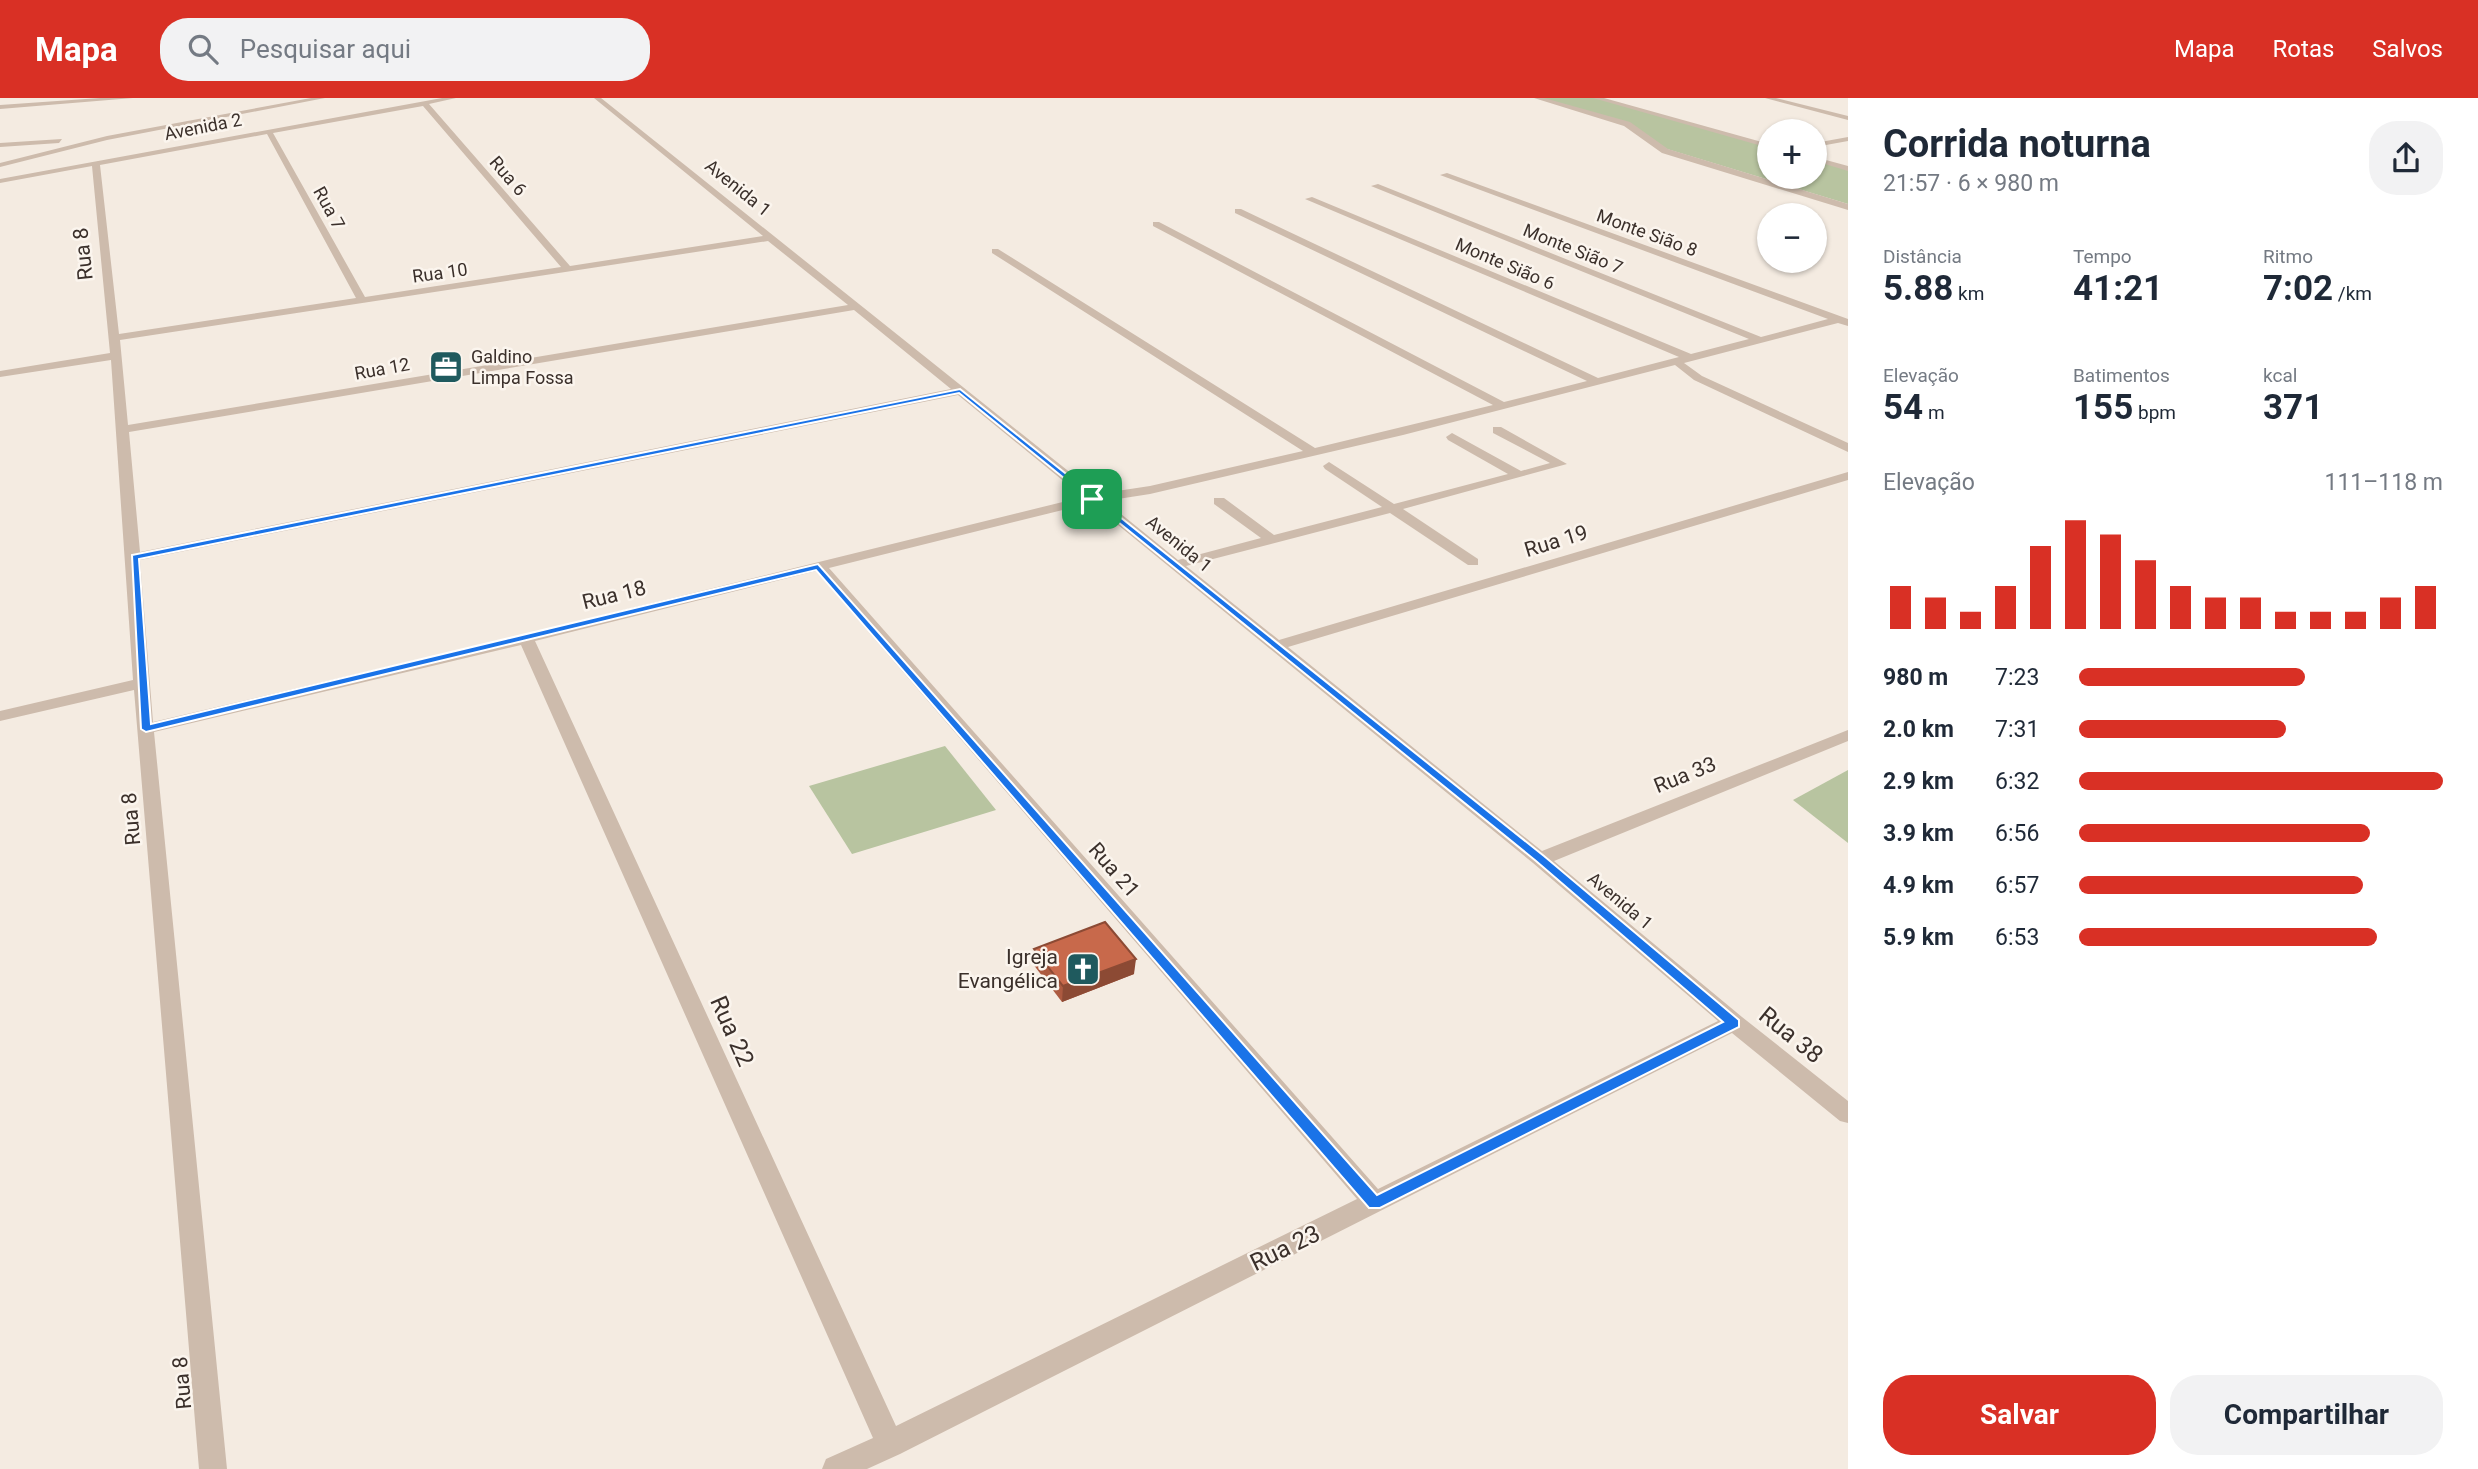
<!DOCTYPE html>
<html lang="pt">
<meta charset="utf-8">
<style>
:root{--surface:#fff;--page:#f2f2f3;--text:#1f2937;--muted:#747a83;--accent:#d93025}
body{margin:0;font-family:Roboto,sans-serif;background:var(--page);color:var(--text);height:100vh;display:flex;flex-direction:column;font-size:26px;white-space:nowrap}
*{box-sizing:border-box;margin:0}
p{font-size:23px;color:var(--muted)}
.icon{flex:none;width:38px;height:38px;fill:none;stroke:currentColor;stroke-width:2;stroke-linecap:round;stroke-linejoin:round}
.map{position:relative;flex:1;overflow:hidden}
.sheet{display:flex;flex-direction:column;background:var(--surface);width:630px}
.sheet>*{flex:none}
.fabs{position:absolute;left:1757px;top:21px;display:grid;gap:14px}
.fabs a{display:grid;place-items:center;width:70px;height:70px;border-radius:50%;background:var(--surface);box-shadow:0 2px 5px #0004;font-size:35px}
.pin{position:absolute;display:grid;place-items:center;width:60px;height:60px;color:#fff;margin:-30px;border-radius:14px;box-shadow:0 4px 10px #0006}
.round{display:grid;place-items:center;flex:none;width:74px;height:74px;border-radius:28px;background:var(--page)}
.summary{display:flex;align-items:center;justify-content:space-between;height:119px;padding:0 35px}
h1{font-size:38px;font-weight:700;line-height:52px}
.figures{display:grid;grid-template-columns:repeat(3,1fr);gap:10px;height:119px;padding:7px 35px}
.figures div{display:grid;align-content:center}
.figures b{font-size:35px;font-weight:700}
.figures small{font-size:19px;font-weight:400}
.figures p{font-size:19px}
.chart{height:196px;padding:14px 35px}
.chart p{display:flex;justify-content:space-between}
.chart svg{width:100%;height:126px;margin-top:7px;stroke:var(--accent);stroke-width:6}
.action{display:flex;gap:14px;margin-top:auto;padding:14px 35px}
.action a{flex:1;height:80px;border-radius:28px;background:var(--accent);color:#fff;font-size:28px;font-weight:700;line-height:80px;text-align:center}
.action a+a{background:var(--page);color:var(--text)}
ul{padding:0 35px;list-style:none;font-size:23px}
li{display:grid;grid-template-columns:112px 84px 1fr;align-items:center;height:52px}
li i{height:18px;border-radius:9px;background:var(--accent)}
header{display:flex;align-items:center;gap:42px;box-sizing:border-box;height:98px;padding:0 35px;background:var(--accent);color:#fff}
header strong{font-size:33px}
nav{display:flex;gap:38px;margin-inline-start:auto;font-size:24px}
.search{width:490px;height:63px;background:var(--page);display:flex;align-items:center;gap:18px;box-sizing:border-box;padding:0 24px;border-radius:28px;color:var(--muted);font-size:26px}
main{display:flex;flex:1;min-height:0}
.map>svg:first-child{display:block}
</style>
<header>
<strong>Mapa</strong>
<div class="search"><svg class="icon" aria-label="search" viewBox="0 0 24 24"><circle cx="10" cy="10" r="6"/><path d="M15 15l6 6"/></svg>Pesquisar aqui</div>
<nav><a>Mapa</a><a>Rotas</a><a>Salvos</a></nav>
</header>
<main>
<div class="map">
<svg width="1848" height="1371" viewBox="0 0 1848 1371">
<rect width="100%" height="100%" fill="#f4ebe1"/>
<!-- green -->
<g fill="#b8c4a0">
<polygon points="1541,0 1599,0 1769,48 1769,79 1815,79 1815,61 1848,70 1848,106 1667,51 1626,25"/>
<polygon points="945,648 996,712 852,756 809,688"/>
<polygon points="1848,672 1848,745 1793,702"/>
</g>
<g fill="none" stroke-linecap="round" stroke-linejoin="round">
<!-- minor -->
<g fill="#cdbbac" fill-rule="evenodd">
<polygon points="100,0 133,0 0,11 0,7"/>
<polygon points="311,0 325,0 107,42 0,69 0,65 107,38"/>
<path d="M442,0H456L429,6L570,168L763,138L594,0H601L1097,396L1150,388L1303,353L992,155V151H998L1315,350L1493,307L1153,128V124H1159L1504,304L1587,283L1235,115V111H1241L1598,280L1679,259L1305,101L1312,99L1691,256L1749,241L1371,88L1378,86L1761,239L1828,221L1440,77L1447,75L1848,221V228L1838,225L1684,265L1702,278L1848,345V354L1694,282L1675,267L1403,337L1150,396L1105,403L1178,462L1261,440L1214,406V400H1224L1274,437L1382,409L1325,371L1323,368L1329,364L1394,406L1508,376L1448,342L1446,339L1452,335L1521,373L1550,365L1493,335V329H1501L1567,366L1403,411L1478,461V467H1468L1390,415L1186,468L1279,542L1848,374V382L1288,549L1542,753L1848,632V643L1554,763L1742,919L1848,1003V1025L1840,1023L1732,935L900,1356L867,1371H822L826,1361L873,1340L521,547L154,634L227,1371H199L134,592L0,623V613L133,582L111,262L0,279V273L110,255L92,68L0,85V81ZM423,8L561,169L365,199L273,35ZM267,36L356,200L119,236L100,67ZM768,143L848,207L128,327L120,242ZM854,212L951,291L140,454L129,334ZM958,297L1083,399L526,536L153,624L140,462ZM1091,405L1533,765L1718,923L1378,1091L829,470ZM816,473L1357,1101L896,1328L535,543Z"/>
<polygon points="1534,0 1544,0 1630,24 1668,51 1848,106 1848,112 1662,55 1624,28"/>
<polygon points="1593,0 1604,0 1769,46 1769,50"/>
<polygon points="1765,0 1776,0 1848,18 1848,22"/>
<polygon points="1848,39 1848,43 1815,49 1815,45"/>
<polygon points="62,41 59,45 0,49 0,45"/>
<polygon points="1815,59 1848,68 1848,73 1815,63"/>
</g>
</g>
<!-- wall -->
<polygon fill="#ac5a40" points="1034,851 1134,876 1062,904 1033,866"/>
<!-- shaded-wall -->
<polygon fill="#8c4a34" points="1136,861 1134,876 1062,904 1063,888"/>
<!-- building -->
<polygon fill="#c8694b" stroke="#8c4a34" stroke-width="2" points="1105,824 1136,861 1063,888 1034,851"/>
<!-- route -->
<path fill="#1a73e8" stroke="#fff" stroke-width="2" fill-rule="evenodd" d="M960,291L1544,758L1739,922V929L1380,1110H1369L816,472L146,634L141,631L132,457ZM959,295L1536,763L1723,924L1377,1097L818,466L151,626L139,461Z"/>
<!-- icons -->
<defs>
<g id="office-square" transform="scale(1.75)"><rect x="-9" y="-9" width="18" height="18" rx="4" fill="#1f5a5e" stroke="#fbf5ee"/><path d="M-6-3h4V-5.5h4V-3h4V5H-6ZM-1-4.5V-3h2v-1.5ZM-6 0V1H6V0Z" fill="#fff"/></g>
<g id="church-square" transform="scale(1.75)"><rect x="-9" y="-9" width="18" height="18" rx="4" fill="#1f5a5e" stroke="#fbf5ee"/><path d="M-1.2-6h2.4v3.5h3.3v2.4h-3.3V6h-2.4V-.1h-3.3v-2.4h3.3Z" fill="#fff"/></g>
</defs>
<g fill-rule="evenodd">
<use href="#office-square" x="446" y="269"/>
<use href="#church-square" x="1083" y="871"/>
</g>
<g text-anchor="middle" stroke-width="5" stroke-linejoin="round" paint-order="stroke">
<!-- far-street labels -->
<g font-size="18" fill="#3b302b" stroke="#fbf5ee">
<text transform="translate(203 29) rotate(-11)" y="6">Avenida 2</text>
<text transform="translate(508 78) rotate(49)" y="6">Rua 6</text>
<text transform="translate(738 90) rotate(39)" y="6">Avenida 1</text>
<text transform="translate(329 110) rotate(61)" y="6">Rua 7</text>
<text transform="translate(1647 135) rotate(20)" y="6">Monte Sião 8</text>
<text transform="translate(1573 151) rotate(22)" y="6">Monte Sião 7</text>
<text transform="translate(1505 166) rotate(23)" y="6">Monte Sião 6</text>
<text transform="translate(440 175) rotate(-8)" y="6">Rua 10</text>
<text transform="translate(382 271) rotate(-10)" y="6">Rua 12</text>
<text transform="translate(1179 446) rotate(39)" y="6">Avenida 1</text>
<text transform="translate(1620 803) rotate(40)" y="6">Avenida 1</text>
</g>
<!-- far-poi labels -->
<g font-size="18" fill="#3b302b" stroke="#fbf5ee" text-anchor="start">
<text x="471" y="265">Galdino<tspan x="471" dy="21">Limpa Fossa</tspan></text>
</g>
<!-- street labels -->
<g font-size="21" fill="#3b302b" stroke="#fbf5ee">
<text transform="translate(83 156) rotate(-96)" y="7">Rua 8</text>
<text transform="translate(1556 443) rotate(-17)" y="7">Rua 19</text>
<text transform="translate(614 497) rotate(-14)" y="7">Rua 18</text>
<text transform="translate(1685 677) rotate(-22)" y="7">Rua 33</text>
<text transform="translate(131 721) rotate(-95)" y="7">Rua 8</text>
<text transform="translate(1114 772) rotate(49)" y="7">Rua 21</text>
<text transform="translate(182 1285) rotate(-95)" y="7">Rua 8</text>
</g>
<!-- poi labels -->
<g font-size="21" fill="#3b302b" stroke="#fbf5ee" text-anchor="end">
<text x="1058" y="866">Igreja<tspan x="1058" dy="24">Evangélica</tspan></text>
</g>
<!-- near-street labels -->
<g font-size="24" fill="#3b302b" stroke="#fbf5ee">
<text transform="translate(732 933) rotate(66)" y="8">Rua 22</text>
<text transform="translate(1791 937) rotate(39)" y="8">Rua 38</text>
<text transform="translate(1285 1150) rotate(-26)" y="8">Rua 23</text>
</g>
</g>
</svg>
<div class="fabs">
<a>+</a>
<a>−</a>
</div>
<div class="pin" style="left:1092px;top:401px;background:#1e9e55"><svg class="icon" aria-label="arrive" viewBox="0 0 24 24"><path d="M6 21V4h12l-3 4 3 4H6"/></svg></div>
</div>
<section class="sheet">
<div class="summary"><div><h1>Corrida noturna</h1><p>21:57 · 6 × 980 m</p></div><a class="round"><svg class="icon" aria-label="share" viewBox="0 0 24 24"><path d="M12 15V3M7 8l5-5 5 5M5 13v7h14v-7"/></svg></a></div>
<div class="figures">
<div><p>Distância</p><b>5.88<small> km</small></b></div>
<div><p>Tempo</p><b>41:21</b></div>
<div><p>Ritmo</p><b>7:02<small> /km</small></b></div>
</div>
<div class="figures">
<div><p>Elevação</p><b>54<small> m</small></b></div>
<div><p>Batimentos</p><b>155<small> bpm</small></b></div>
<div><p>kcal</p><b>371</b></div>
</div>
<div class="chart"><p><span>Elevação</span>111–118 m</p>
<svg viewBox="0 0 160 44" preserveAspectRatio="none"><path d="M5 44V29M15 44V33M25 44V38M35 44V29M45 44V15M55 44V6M65 44V11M75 44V20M85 44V29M95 44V33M105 44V33M115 44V38M125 44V38M135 44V38M145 44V33M155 44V29"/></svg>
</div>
<ul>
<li><b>980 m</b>7:23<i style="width:62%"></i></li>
<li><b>2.0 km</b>7:31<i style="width:57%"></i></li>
<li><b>2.9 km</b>6:32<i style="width:100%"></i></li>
<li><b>3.9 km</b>6:56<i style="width:80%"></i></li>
<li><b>4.9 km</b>6:57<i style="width:78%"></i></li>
<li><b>5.9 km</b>6:53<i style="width:82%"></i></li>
</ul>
<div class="action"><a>Salvar</a><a>Compartilhar</a></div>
</section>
</main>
